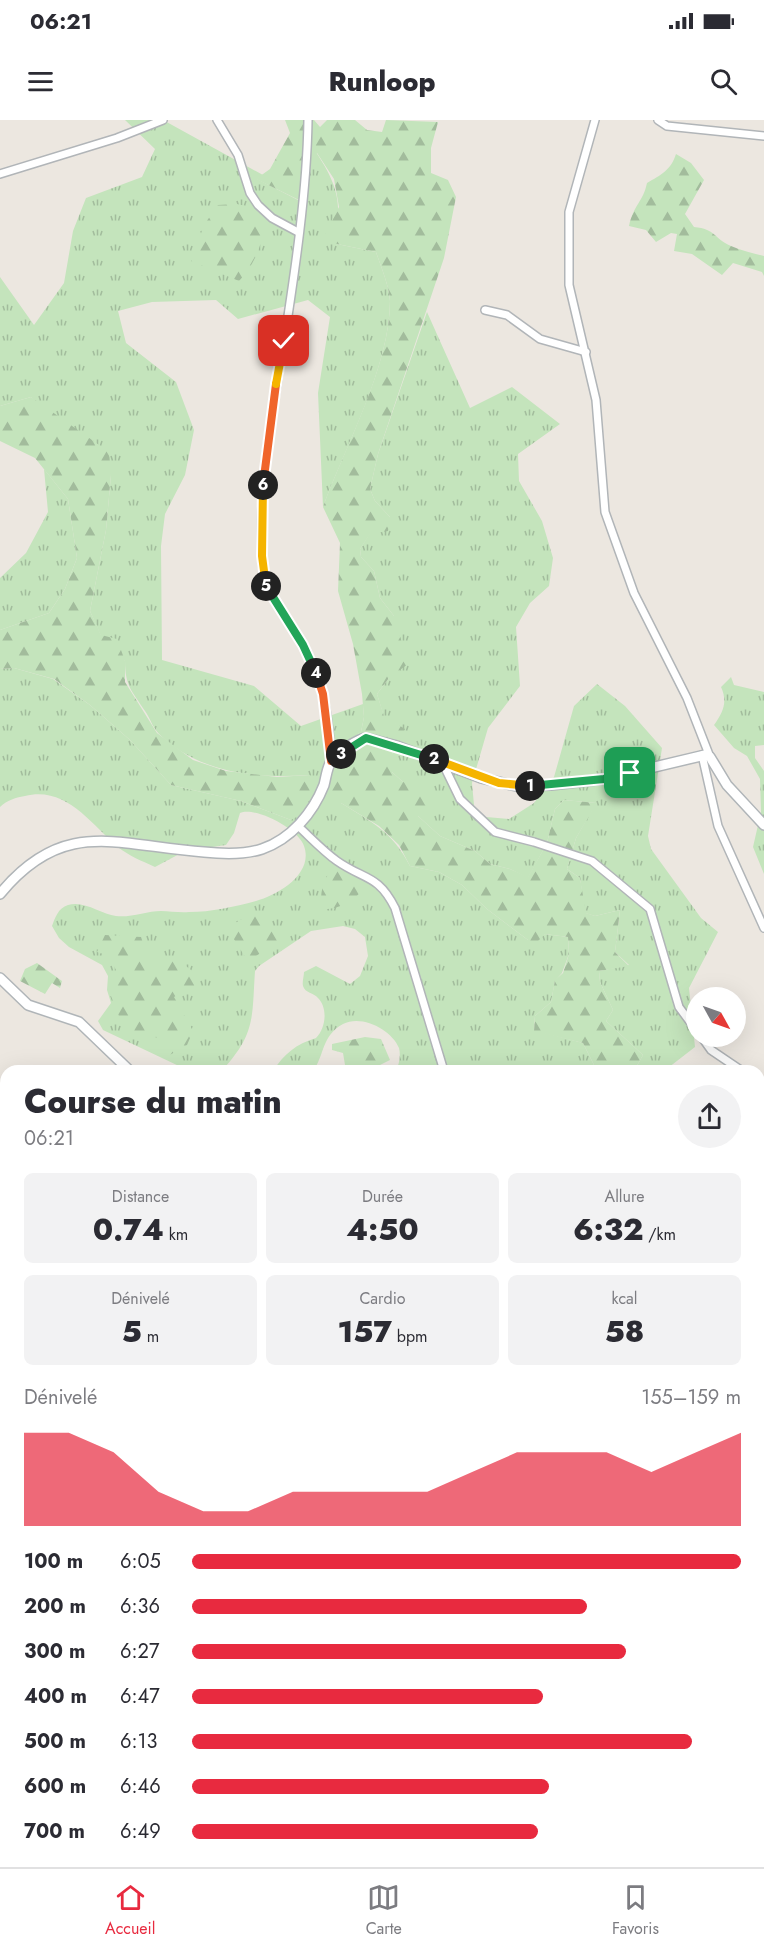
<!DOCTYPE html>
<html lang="fr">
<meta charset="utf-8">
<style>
:root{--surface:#fff;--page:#f2f2f3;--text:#2b2b33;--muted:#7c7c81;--line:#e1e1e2;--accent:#e82a3f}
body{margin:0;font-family:Jost,sans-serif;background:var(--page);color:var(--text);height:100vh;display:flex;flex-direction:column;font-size:22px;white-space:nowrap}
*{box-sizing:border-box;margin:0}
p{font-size:20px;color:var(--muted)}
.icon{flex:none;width:33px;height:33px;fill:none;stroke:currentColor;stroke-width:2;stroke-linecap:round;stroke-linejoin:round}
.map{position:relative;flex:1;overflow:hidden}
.drawer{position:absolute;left:0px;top:945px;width:765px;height:802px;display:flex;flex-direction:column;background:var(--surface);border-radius:18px 18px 0 0;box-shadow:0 6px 24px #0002}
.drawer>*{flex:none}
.needle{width:39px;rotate:130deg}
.tools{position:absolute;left:686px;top:867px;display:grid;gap:12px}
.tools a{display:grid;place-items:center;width:60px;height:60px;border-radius:50%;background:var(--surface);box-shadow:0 6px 24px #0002;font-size:30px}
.pin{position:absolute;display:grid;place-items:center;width:51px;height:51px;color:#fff;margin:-26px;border-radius:12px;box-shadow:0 3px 9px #0006}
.km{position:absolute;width:30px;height:30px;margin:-15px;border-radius:50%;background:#222;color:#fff;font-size:16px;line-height:30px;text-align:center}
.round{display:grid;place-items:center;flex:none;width:63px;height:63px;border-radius:32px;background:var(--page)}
.summary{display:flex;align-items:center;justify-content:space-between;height:102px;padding:0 24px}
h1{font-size:33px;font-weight:800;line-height:45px}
.metrics{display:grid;grid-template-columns:repeat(3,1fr);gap:9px;height:102px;padding:6px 24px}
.metrics div{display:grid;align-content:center;border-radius:9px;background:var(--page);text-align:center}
.metrics b{font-size:30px;font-weight:800}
.metrics small{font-size:16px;font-weight:400}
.metrics p{font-size:16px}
.chart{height:168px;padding:12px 24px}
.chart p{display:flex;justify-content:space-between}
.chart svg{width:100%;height:108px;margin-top:6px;fill:var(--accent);opacity:.7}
ul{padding:0 24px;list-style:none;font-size:20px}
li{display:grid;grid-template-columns:96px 72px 1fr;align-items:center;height:45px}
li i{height:15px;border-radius:8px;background:var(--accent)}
.status{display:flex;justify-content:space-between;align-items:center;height:42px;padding:0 30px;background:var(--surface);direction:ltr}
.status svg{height:16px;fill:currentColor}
header{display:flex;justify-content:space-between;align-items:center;height:78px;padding:0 24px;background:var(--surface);font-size:27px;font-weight:800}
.menu{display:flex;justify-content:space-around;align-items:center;height:84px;border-top:2px solid var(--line);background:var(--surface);font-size:16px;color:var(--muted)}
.menu a{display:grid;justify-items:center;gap:3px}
.menu .on{color:var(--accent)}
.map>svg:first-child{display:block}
</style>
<div class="status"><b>06:21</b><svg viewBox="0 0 49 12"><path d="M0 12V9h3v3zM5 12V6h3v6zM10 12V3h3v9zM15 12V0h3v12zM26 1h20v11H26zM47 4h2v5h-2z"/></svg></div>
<header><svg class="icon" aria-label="menu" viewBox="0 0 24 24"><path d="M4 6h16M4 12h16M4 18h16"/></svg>Runloop<svg class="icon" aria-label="search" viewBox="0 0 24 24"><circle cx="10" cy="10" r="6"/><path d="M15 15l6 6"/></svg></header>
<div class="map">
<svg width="764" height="1747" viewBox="0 0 764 1747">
<defs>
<pattern id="grass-tufts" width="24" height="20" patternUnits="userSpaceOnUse" patternTransform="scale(1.5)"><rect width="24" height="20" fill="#c4e4bc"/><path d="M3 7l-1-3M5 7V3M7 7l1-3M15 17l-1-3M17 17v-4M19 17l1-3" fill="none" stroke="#a2bc9c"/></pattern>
<pattern id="forest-firs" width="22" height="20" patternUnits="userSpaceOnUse" patternTransform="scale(1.5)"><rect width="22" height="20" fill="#c4e4bc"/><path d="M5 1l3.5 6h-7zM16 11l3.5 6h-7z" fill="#a2bc9c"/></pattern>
</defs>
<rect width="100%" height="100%" fill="#ece7e0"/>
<!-- grass -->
<g fill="url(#grass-tufts)">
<path d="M125,0H163L263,55L257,59L298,80L310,39L316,32C340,69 340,81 337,124L376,132C381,147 389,165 390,181C390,246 345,327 323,387L318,273L330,197L308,180L238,199L216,180L152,182L118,191L126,223L176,262L194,310L185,355L165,394L161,426L162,540L254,566L301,606L363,584L364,597L361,612L338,628L341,683C373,703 392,711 410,746L439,752L462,765L487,789L528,820L545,814L568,817L569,834L562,853L555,861L551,882L535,896L534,910L583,923L597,951H396C399,944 401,936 399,928C392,910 362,894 343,904C321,916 325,935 313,951H273C284,934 296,924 316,918C326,908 328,888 318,878C314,873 305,873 303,866C302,862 304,856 304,852L316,846L350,864L360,856L368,836L365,817L355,809L343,806L311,811L259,846L255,851C252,894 256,912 226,946L181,947L103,910L98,901L111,883L107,870L108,856L102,845L69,827L59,818L52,806C55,798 58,788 68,785C84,780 101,794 116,796C130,798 147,791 161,791C170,791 180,793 189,792C211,792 234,787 256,781C278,775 314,754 304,726C299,709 255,686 240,693L234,713L226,725L185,731L155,747C142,741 129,736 118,727C90,703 66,666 25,676C14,678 8,680 0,687V549L14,548L53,559L90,585L130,620L171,665L241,681L291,700L309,655C256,659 199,653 159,614C153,608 150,598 145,591C132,571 125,566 125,541L101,516L90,491L106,410L111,355L31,277L0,286V157L34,205L64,163L73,111L86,78L142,57L155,29Z"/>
<polygon points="427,192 470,288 512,267 560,304 518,334 519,361 542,401 553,438 549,466 530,483 516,507 520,566 488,608 472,663 475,696 509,699 534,683 554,657 574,586 597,564 625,586 662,628 648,716 651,729 701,798 718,812 689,868 695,927 664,951 634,951 643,935 606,901 613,890 600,862 599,851 629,845 615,832 620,790 595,796 585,793 580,758 567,749 576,718 596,683 564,680 555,689 547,723 528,758 510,749 490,744 475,731 440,716 418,696 403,662 392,652 392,634 404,609 384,597 377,574 389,558 394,496 380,478 374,451 361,437 360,429 370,413 390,397 375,381 370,369 378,334"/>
<polygon points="44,349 68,379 77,438 65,469 49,493 0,510 0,458 26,433 48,392"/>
<path d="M731,557L734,565L764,572V625L755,626V638L764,651V754L753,727L761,692L760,659L747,636L734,628L714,605C723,592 728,582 721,567Z"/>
<polygon points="0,1003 6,1006 6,1086 0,1075"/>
</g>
<!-- forest -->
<g fill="url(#forest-firs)">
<path d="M285,0H314L320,7L327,0H355L367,10L382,12L386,0L438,2L431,28V53L448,60L456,77L444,138L378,334L370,369L375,381L390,397L388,411L370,414L360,429L361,437L374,451L380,478L394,496L408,544L389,558L377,574L384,596L405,609L392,634V652L403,662L422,666L431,678L418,696L440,716L475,731L490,744L510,749L528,757L547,723L555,689L564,680L597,683L576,718L567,749L580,758L586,793L595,796L620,790L615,832L629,846L599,851L600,862L613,890L606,901L643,935L634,951H597L583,923L534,911L535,896L551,882L555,860L563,853L569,834L568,817L545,814L535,824L528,820L487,789L462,765L439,752L410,746L399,725L379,706L341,683L321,665C329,633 335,630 361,612L364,597L362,574L353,524L338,471L340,423L323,387C345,326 390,246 390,181C389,165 381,147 376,132L337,124L325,113L339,87L334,59L317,33L310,39L299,80L256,59L270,49L290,13Z"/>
<path d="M676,34L691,43L704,60L685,94L694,107C716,109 713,118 731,126C742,131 753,133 764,136V156L762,152L733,143L722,155L692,134L674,131L677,114L671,113L656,122L646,110L629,106C634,84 643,82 647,63C661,55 671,50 676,34Z"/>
<path d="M237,84L266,91C264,118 258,141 239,161L191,141L204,105L218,85Z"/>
<polygon points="31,277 109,332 111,355 106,410 90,491 101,515 117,519 125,541 125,562 157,613 193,640 226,651 277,657 310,655 314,666 300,695 291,700 241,681 171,665 130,620 90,585 54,559 14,548 0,549 0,510 49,493 65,469 77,438 68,379 35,338 0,321 0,286"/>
<path d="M331,749L356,751L368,763C358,778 341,790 322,789C319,774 323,762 331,749Z"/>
<polygon points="255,791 266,794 279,820 273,833 262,832 256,836 252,848 227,808"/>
<polygon points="105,815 141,817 147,835 162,843 178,840 199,856 194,872 182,872 174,877 193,911 187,925 168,936 162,919 124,909 109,871 116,850 109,836 97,832"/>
<polygon points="37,843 62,861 60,868 52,863 45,874 20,861 25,849"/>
<polygon points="365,917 381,919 390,940 368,951 346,951 343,933 332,930 332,924"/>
<polygon points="0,1075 6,1086 6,1311 0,1305"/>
<polygon points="6,1359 6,1474 0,1472 0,1364"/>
<polygon points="294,1742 413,1742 372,1744 367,1747 290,1747"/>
</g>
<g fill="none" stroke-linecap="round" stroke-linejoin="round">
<!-- street casing -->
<g stroke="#b1b5b8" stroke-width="10">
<g id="street">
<polyline points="217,0 238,35 250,73 258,85 272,98 298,112"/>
<path d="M308,0C307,71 295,151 284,222C272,294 258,365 262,438C264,478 287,494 304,527C323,561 330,602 331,641"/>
<polyline points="595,0 569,92 569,165 596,280 605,392 634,473 687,578 710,637"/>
<polyline points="658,0 667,6 764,16"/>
<polyline points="0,54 117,18 163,0"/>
<polyline points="485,190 507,195 540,219 586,232"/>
<polyline points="702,635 718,706 764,808"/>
<polyline points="442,642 460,679 495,712 534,722 592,741 650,789 679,887 696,910"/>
<path d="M298,706C311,718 323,731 337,741C364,760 378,754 395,788L444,951"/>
<polyline points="701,916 711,930 742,951"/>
<polyline points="759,965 764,971"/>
<polyline points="759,1529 763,1544"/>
<polyline points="759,1556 764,1543"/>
<polyline points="0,1696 6,1698"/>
<polyline points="160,1742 160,1747"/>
<polyline points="138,1747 144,1742"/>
<polyline points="174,1747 178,1742"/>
</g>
</g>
<!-- secondary casing -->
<g stroke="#b0b5b8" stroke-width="12">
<g id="secondary">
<path d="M0,774C64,696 118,726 204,732C223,734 244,735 262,729C291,719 313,693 324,665C326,658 327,646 332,640C339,632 356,620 366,618L397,626L481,658L516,666L551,665L604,659L705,635L710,637L727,665L764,705"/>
<polyline points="0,858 28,885 79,902 130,951"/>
<polyline points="759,1657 764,1658"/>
</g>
</g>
<!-- street -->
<use href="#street" stroke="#fff" stroke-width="7"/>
<!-- secondary -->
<use href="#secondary" stroke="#fff" stroke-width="9"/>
</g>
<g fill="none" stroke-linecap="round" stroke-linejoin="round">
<!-- split-1 casing -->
<g stroke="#fff" stroke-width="12">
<polyline id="split-1" points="530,666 604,659 630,653"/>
</g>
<!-- split-2 casing -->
<g stroke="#fff" stroke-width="12">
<polyline id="split-2" points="434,639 499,663 530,666"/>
</g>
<!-- split-3 casing -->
<g stroke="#fff" stroke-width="12">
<polyline id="split-3" points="341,634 366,618 434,639"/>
</g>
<!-- split-4 casing -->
<g stroke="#fff" stroke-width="12">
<polyline id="split-4" points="316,553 323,574 331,641 341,634"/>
</g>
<!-- split-5 casing -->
<g stroke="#fff" stroke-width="12">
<polyline id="split-5" points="266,466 303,525 316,553"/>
</g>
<!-- split-6 casing -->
<g stroke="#fff" stroke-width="12">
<polyline id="split-6" points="263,365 262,436 266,466"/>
</g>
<!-- split-7 casing -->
<g stroke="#fff" stroke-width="12">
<polyline id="split-7" points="263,365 276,264"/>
</g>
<!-- split-8 casing -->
<g stroke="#fff" stroke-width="12">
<polyline id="split-8" points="276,264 284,221"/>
</g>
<!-- split-1 -->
<use href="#split-1" stroke="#22a559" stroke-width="8"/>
<!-- split-2 -->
<use href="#split-2" stroke="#f5b400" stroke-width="8"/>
<!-- split-3 -->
<use href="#split-3" stroke="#22a559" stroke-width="8"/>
<!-- split-4 -->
<use href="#split-4" stroke="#f0652b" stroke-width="8"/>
<!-- split-5 -->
<use href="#split-5" stroke="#22a559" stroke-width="8"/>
<!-- split-6 -->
<use href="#split-6" stroke="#f5b400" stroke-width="8"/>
<!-- split-7 -->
<use href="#split-7" stroke="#f0652b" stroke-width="8"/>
<!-- split-8 -->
<use href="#split-8" stroke="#f5b400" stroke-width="8"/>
</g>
</svg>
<div class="tools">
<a><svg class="needle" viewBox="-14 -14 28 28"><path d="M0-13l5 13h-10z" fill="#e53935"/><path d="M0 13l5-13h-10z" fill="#7c7c81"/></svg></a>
</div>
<div class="pin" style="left:630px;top:653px;background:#1e9e55"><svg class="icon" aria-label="arrive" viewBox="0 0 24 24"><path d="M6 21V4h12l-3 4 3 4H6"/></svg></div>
<div class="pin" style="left:284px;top:221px;background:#d93025"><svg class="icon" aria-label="check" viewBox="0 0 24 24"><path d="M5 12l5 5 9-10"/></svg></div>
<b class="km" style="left:530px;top:666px">1</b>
<b class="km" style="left:434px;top:639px">2</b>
<b class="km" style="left:341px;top:634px">3</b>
<b class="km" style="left:316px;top:553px">4</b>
<b class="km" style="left:266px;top:466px">5</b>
<b class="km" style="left:263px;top:365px">6</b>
<section class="drawer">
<div class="summary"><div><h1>Course du matin</h1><p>06:21</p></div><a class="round"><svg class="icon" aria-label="share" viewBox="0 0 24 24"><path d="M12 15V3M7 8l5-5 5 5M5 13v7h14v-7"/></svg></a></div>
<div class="metrics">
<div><p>Distance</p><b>0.74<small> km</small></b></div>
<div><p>Durée</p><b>4:50</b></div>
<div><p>Allure</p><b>6:32<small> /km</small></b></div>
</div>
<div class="metrics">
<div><p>Dénivelé</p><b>5<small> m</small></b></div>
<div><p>Cardio</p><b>157<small> bpm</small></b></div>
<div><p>kcal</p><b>58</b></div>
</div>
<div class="chart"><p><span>Dénivelé</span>155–159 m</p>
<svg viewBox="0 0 160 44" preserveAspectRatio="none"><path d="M0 44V6L10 6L20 14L30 30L40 38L50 38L60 30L70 30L80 30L90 30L100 22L110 14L120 14L130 14L140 22L150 14L160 6V44z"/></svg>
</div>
<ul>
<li><b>100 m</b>6:05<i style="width:100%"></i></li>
<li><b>200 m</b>6:36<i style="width:72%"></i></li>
<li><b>300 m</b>6:27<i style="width:79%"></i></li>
<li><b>400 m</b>6:47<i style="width:64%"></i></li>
<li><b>500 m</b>6:13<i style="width:91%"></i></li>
<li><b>600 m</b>6:46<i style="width:65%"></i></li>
<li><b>700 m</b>6:49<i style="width:63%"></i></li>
</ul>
</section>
</div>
<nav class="menu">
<a class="on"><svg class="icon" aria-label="home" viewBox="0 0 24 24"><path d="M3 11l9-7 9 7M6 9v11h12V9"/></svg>Accueil</a>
<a><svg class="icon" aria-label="map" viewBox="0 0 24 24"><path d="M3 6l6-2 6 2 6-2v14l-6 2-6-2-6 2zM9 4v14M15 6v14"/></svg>Carte</a>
<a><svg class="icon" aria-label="saved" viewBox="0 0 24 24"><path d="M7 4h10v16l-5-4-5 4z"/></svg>Favoris</a>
</nav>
